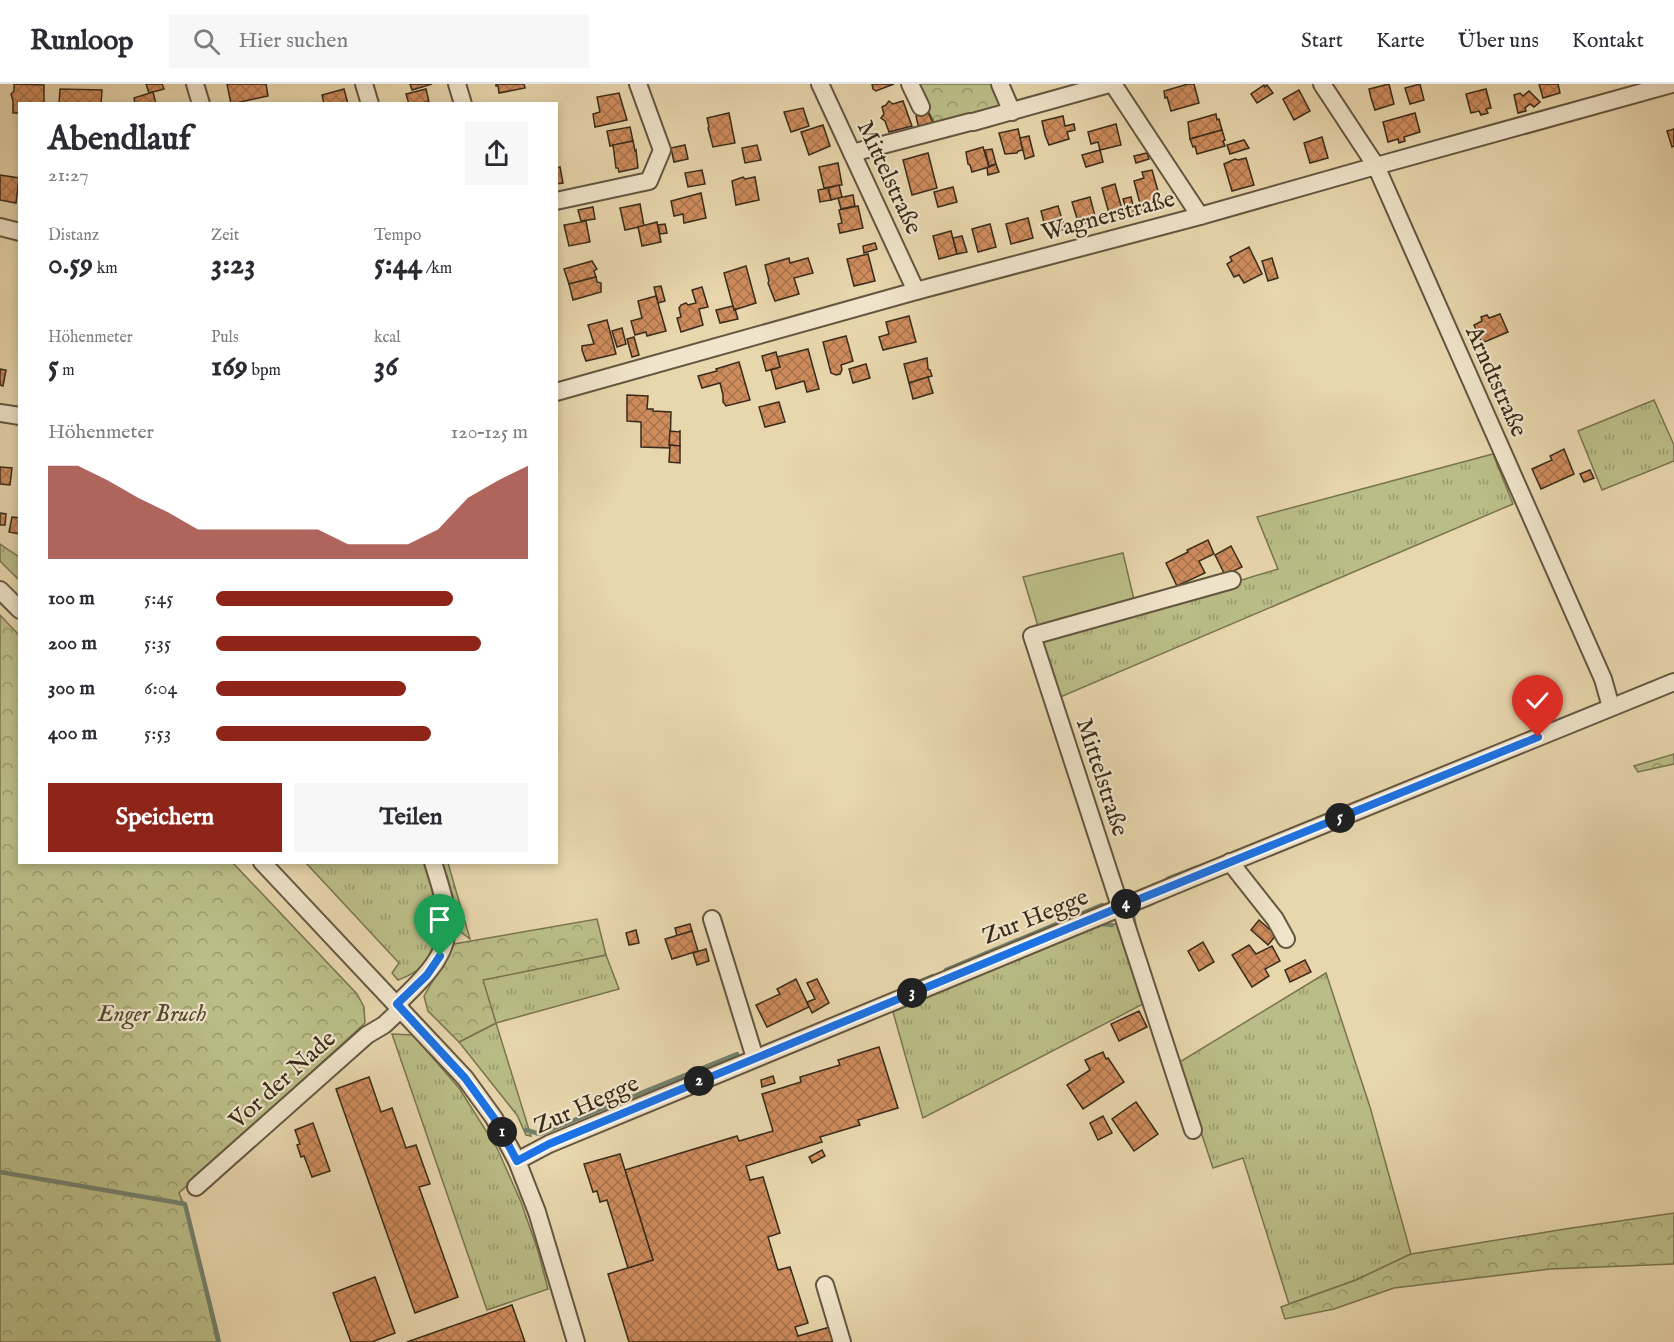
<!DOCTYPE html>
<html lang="de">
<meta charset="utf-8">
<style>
:root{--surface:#fff;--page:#f7f7f7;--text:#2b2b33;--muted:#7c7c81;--line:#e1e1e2;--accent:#8f2418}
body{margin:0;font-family:"IM FELL English",serif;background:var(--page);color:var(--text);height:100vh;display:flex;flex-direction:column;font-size:22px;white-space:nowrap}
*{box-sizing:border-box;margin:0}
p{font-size:20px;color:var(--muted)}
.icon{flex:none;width:33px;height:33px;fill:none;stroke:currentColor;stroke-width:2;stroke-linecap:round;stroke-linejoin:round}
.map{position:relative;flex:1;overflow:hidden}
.sheet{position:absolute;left:18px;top:18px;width:540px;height:762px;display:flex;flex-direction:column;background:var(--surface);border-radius:0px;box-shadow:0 3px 9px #0003}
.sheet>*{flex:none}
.pin{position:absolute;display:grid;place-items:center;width:51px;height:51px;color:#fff;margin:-62px -26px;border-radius:50% 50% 50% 0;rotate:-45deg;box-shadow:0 0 6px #0007}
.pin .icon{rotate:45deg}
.km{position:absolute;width:30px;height:30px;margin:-15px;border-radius:50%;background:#222;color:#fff;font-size:16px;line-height:30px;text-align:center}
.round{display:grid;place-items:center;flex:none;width:63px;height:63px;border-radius:0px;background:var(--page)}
.head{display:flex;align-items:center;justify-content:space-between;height:102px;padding:0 30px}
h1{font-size:33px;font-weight:700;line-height:45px}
.figures{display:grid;grid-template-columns:repeat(3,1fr);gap:9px;height:102px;padding:6px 30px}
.figures div{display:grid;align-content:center}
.figures b{font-size:30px;font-weight:700}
.figures small{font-size:16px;font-weight:400}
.figures p{font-size:16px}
.chart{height:168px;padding:12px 30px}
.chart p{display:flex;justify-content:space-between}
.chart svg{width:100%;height:108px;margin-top:6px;fill:var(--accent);opacity:.7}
.primary-button{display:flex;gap:12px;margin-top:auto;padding:12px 30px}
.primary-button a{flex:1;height:69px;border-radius:0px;background:var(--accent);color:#fff;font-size:24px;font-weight:700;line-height:69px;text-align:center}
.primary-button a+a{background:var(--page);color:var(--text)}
ul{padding:0 30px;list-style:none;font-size:20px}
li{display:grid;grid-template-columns:96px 72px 1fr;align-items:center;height:45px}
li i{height:15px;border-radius:8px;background:var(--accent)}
header{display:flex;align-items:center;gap:36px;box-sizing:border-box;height:84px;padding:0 30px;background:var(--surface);border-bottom:2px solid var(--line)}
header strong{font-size:28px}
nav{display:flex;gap:33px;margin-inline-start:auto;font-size:21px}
.search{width:420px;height:54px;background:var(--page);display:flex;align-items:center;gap:15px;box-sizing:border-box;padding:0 21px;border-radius:0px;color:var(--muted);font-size:22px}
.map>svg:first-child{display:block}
</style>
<header>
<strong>Runloop</strong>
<div class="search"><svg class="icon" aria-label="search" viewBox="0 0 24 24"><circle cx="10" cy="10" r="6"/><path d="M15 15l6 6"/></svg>Hier suchen</div>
<nav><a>Start</a><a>Karte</a><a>Über uns</a><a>Kontakt</a></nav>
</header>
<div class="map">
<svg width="1674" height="1258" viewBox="0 0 1674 1258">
<defs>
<pattern id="grass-tufts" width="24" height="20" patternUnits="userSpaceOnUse" patternTransform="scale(1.5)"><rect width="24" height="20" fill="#babd87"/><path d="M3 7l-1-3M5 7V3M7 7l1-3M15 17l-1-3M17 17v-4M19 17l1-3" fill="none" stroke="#989a6e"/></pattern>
<pattern id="forest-crowns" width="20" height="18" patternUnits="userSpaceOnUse" patternTransform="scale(1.5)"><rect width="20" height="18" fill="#babd87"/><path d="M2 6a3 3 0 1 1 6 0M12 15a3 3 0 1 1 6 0" fill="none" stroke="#989a6e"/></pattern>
<pattern id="building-cross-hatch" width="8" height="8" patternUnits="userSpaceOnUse" patternTransform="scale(1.5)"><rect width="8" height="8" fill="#cf8c5d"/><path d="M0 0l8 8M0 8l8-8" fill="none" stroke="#a9734c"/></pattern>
</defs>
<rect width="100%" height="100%" fill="#e8d6ad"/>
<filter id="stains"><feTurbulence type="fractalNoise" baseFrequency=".00333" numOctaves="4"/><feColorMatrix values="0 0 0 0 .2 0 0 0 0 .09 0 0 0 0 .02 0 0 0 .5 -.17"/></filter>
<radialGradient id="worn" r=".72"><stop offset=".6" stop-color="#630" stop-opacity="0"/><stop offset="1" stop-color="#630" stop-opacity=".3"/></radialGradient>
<!-- grass -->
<g fill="url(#grass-tufts)" stroke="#797450" stroke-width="1.5">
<polygon points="1654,316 1674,361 1674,377 1602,406 1578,347"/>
<polygon points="1493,370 1513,420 1058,614 1041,558 1049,551 1136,528 1278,485 1257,433"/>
<path d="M306,779H448L470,855L436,829C435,864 434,883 398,896L392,889L399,879Z"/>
<polygon points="1118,840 1145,919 923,1034 893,928 1102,841"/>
<polygon points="606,871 619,905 496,939 531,1052 526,1051 517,1031 459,958 496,939 482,896"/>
<polygon points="1326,889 1370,1023 1411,1170 1356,1196 1289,1220 1243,1074 1213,1084 1178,979"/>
<polygon points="392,950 413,951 459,1004 497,1064 521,1118 538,1167 548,1205 487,1226"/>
</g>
<!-- forest -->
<g fill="url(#forest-crowns)" stroke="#797450" stroke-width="1.5">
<polygon points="915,0 994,0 1001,20 998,27 937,44"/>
<polygon points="0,460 19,473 19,496 0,477"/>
<polygon points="0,531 19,551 20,778 233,779 357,910 364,923 365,939 179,1109 189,1133 217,1258 0,1258"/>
<polygon points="1674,670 1674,680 1638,688 1634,682"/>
<polygon points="597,835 606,871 483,896 496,939 459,958 428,927 424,912 454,860"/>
<polygon points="1674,1129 1674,1180 1550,1185 1394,1204 1334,1225 1285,1235 1281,1223 1356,1196 1411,1170 1565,1145"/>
</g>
<!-- garden -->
<polygon fill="#babd87" stroke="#797450" stroke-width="1.5" points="1123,469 1135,520 1039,545 1023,493"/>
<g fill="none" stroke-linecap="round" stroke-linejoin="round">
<!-- stream -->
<g stroke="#72816d" stroke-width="4.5">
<polyline points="1167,795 1198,783"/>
<polyline points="1097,842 1101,840 1112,841"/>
<polyline points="1135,844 1133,832 1138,825 1153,819"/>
<polyline points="946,886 1102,821"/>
<polyline points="916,899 933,892"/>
<polyline points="526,1046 540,1050 737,970"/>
<polyline points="0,1088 185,1120 219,1258"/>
</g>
</g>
<!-- building -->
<g fill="url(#building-cross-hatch)" stroke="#382b1a" stroke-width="1.5">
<polygon points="14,0 44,1 44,20 20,20 20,29 13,29 13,17 11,10 14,7"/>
<polygon points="146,0 162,0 164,5 149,9"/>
<polygon points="227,0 266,0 268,12 231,20"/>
<polygon points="410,0 432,0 412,6"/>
<polygon points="496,0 524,0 525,4 499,9 498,2 496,2"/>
<polygon points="872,0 894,0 876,7 873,5"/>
<polygon points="1188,0 1194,0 1199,19 1171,27 1167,13 1165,14 1164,7"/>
<polygon points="1389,0 1394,20 1375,26 1371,14 1369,5"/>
<polygon points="1420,0 1424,16 1410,20 1405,4"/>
<polygon points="1539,0 1558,0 1560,9 1543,14"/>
<polygon points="1264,1 1265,3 1267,1 1273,9 1257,19 1251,10"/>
<polygon points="60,5 102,6 101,20 59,20"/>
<polygon points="344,5 348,20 324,20 322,11"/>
<polygon points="426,5 429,18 409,20 406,10"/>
<polygon points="1486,5 1491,24 1486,25 1488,29 1481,31 1479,27 1471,29 1466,10"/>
<polygon points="1299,6 1310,27 1294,36 1283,15"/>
<polygon points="1529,7 1540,18 1534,23 1530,20 1525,24 1526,27 1518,29 1514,11 1520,9 1523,12"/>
<polygon points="153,8 156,20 135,20 134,14"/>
<polygon points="619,9 627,36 595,43 593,30 600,28 597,13"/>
<polygon points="889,17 893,20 903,17 912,42 889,48 885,37 881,34 884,30 882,23 886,21"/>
<polygon points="803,24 809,42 791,48 784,28"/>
<polygon points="928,28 936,45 920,49 916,32 917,30"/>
<polygon points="729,29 735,59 713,63 708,44 709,43 707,34"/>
<polygon points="1415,29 1420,48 1404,53 1405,57 1399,59 1398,55 1388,58 1383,38"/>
<polygon points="1216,30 1217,36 1219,35 1222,46 1190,55 1188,38"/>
<polygon points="1063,32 1065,42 1074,40 1075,46 1067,48 1069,55 1049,61 1045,51 1042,37"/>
<polygon points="1116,40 1121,61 1100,66 1098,58 1091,60 1088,48"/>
<polygon points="823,41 830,62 809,71 801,48"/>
<polygon points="630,43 633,57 610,62 607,47"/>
<polygon points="1018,45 1023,66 1018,67 1017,69 1005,70 999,49"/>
<polygon points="1674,45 1674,62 1672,63 1667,47"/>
<polygon points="1222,46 1225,56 1223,57 1225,62 1197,70 1195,62 1193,63 1190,55"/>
<polygon points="1029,52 1034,72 1025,75 1020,54"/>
<polygon points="1322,53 1328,74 1310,79 1304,59"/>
<polygon points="1244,56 1249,64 1230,70 1227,61"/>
<polygon points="633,57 635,67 636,66 638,84 619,88 618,84 616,84 613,61"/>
<polygon points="685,61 688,75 674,78 671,64"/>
<polygon points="757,61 761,76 745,79 742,64"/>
<polygon points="983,63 989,83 972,88 970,81 968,80 966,68"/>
<polygon points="992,65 996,80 989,82 985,66"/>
<polygon points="1100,66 1103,78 1086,83 1082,71"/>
<polygon points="928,69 937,104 912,111 903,76"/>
<polygon points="1147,69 1149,75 1136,79 1134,72"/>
<polygon points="1246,74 1254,101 1232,107 1224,80 1235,75 1238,76"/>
<polygon points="838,79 842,101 824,104 819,83"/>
<polygon points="996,80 999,88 988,91 987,84"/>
<polygon points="560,83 563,99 556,100 556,84"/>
<polygon points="702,86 705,100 688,103 685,89"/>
<polygon points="1152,86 1162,121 1142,127 1134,97 1144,94 1142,88"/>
<polygon points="0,91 19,94 16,119 0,116"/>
<polygon points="743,93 745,95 755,93 759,116 736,121 732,97"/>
<polygon points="1115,100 1123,129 1110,133 1102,104"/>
<polygon points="839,101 842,113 831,116 828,104"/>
<polygon points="953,103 957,118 938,123 934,108"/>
<polygon points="828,104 831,116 820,118 818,106"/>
<polygon points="701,109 706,134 684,139 683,130 674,132 671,117"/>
<polygon points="853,111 855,122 841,125 838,114"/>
<polygon points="1090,113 1096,136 1079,141 1072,118"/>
<polygon points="1131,113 1135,129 1128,131 1123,115"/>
<polygon points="640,120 644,142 625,146 620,124"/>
<polygon points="858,122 863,144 840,149 838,140 842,139 839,126"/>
<polygon points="1058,122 1065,145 1047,150 1041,127"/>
<polygon points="593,123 595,135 581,137 578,126"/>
<polygon points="1028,134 1033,154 1011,160 1006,140"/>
<polygon points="586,137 590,158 569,162 564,141"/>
<polygon points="657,138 661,158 642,162 638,143"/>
<polygon points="665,140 667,149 660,150 658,141"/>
<polygon points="990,140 996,163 978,168 972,145"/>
<polygon points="951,147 957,170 939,175 933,152"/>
<polygon points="962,152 967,168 957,170 953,154"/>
<polygon points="875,159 877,165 864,169 863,162"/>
<polygon points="1249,163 1262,190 1244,199 1239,191 1234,193 1227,180 1232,177 1230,173"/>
<polygon points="868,170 875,197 854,202 847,175"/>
<polygon points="789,174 790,179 808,174 813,189 794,194 799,210 775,217 768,199 769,197 765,181"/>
<polygon points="1272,174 1278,194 1268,197 1262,177"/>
<polygon points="592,177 597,185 594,187 596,193 569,200 564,185"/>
<polygon points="746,182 756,219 734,226 724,189"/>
<polygon points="596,193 597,198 601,199 601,208 573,216 569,200"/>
<polygon points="661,202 665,217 658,219 654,203"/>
<polygon points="702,203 708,223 699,225 703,241 681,248 677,234 681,233 679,224 681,221 686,219 688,221 696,219 692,206"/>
<polygon points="656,212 666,247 647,252 646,248 635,251 631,237 642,234 638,217"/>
<polygon points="733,222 734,226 735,225 738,235 720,239 716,226"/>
<polygon points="1500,230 1508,248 1482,259 1474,241 1482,237 1481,233 1487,231 1489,234"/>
<polygon points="909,232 916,258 883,266 879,253 889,250 886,238"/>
<polygon points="607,236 616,270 586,277 582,266 582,262 594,260 588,241"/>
<polygon points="622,244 626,260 617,263 612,247"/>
<polygon points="846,252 853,277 841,281 842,286 840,290 836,291 831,289 823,258"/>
<polygon points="634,253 639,271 632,273 627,255"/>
<polygon points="808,265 819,305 807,308 804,297 776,305 771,286 780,283 777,273"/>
<polygon points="776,268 780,283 766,287 762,272"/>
<polygon points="927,274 928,285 930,286 932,292 909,299 904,280"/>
<polygon points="739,278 750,316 726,322 723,318 723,311 720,299 702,304 698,292 717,287 716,285"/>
<polygon points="866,280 870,294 853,299 849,285"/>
<polygon points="0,285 6,286 3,302 0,301"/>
<polygon points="928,293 933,309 913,315 909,299"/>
<polygon points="627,311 648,312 647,325 653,325 653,327 671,328 670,364 641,363 641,338 627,337"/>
<polygon points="779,318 785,338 765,343 759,323"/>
<polygon points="680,346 680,362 669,361 670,347 680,348"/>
<polygon points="670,361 680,362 680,379 669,378"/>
<polygon points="1564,365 1574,390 1541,405 1532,385 1552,376 1550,372"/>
<polygon points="0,383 12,384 10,401 0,400"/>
<polygon points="1590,386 1594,394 1584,398 1580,390"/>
<polygon points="0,429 6,430 5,441 0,441"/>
<polygon points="12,433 20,434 20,450 9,448"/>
<polygon points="1208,456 1214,470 1199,477 1205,489 1177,502 1166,479 1188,468 1187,466"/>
<polygon points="1231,462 1242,483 1225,491 1215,471"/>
<polygon points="1259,836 1276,851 1268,861 1251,846"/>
<polygon points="690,840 692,847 677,852 675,844"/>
<polygon points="636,846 639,859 629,861 626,849"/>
<polygon points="692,847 698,867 672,875 665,855"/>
<polygon points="1203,858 1214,878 1199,887 1188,867"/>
<polygon points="1249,861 1256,870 1272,862 1280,877 1265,885 1269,892 1252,903 1232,871"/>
<polygon points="706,865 709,877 697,881 693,869"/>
<polygon points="1305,876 1311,888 1290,898 1285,886"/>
<polygon points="796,895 809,923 767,943 756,921 780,910 777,905"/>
<polygon points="817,895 829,919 812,929 807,918 815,915 807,899"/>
<polygon points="1139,927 1147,943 1119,957 1111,940"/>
<polygon points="879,963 898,1024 858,1036 860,1041 820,1053 822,1058 746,1082 750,1096 763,1093 780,1149 768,1153 778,1186 790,1183 808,1239 795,1243 798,1252 830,1243 835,1258 629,1258 608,1190 653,1176 625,1086 737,1052 739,1057 773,1047 762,1010 801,998 800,993 840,981 838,976"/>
<polygon points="1103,968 1106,975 1108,974 1124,998 1083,1025 1067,1001 1090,986 1085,976"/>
<polygon points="773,992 775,999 762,1003 761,996"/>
<polygon points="369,993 381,1028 392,1024 406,1064 416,1061 430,1100 419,1103 458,1213 415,1229 336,1005"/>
<polygon points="1136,1018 1158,1050 1134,1067 1112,1035"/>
<polygon points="1103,1032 1112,1049 1098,1056 1090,1039"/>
<polygon points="313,1039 330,1087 312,1093 304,1072 301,1073 297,1061 300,1060 295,1046"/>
<polygon points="822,1066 825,1072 812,1079 809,1073"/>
<polygon points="620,1070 653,1176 628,1184 607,1116 600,1118 597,1107 593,1108 584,1080"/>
<polygon points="375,1193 395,1249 372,1258 351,1258 333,1209"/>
<polygon points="512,1221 525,1258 407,1258"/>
</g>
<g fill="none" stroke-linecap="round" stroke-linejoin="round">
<!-- minor casing -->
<g stroke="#64563f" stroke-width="20">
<g id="minor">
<polyline points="195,0 201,20"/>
<polyline points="364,0 370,20"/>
<polyline points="457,0 463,20"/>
<polyline points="820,0 916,207"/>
<polyline points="910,0 921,23"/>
<polyline points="1000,0 1012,28"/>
<polyline points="1113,0 1200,132"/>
<polyline points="1322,0 1376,82 1603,595 1611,623"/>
<polyline points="852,69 970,38 973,38 1109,0"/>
<polyline points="556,117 649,97 662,66 638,0"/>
<polyline points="0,143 20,148"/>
<polyline points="556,308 916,207 1200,132 1376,82 1672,0"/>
<polyline points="0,329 20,332"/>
<polyline points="0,506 20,526"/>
<polyline points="262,778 465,994 494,1034 517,1077 537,1128 576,1258"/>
<polyline points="1230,778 1275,835 1286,855"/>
<polyline points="712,835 755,974"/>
<path d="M397,920C423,895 453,869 447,829C444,812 438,795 433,778"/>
<polyline points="1193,1046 1032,552 1232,496"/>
<path d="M517,1077L549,1060C923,905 1298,749 1674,598"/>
<polyline points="196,1103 367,951 384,941 401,925"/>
<polyline points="825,1201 842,1258"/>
</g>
</g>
<!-- minor -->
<use href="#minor" stroke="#f0e4ca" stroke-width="16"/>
</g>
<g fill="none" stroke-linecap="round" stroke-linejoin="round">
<!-- route casing -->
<g stroke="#fff" stroke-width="12">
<polyline id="route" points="440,872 427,891 397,920 465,994 494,1034 517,1077 549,1060 1120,823 1538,653"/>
</g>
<!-- route -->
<use href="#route" stroke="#1a73e8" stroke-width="8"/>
</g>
<g text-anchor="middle" stroke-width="4.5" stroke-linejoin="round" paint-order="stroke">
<!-- street labels -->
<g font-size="24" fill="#382b1a" stroke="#f0e4ca">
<text transform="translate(890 93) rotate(65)" y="8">Mittelstraße</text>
<text transform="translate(1108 131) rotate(-15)" y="8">Wagnerstraße</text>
<text transform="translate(1497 297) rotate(66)" y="8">Arndtstraße</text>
<text transform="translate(1103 693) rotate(72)" y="8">Mittelstraße</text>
<text transform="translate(1035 832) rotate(-22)" y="8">Zur Hegge</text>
<text transform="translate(282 995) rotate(-42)" y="8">Vor der Nade</text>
<text transform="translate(586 1020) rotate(-24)" y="8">Zur Hegge</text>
</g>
<!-- park labels -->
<g font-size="24" font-style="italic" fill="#524830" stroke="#f0e4ca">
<text x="152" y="937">Enger Bruch</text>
</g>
</g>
<rect width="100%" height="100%" filter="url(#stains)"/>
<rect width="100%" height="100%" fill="url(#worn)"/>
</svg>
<div class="pin" style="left:440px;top:872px;background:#1e9e55"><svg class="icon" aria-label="arrive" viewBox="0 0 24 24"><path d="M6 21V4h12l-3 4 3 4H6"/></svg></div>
<div class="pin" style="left:1538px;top:653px;background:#d93025"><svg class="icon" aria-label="check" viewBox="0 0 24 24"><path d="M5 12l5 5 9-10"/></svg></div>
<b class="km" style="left:502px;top:1048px">1</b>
<b class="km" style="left:699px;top:997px">2</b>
<b class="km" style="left:912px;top:909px">3</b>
<b class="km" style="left:1126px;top:820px">4</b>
<b class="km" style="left:1340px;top:734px">5</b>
<section class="sheet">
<div class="head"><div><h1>Abendlauf</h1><p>21:27</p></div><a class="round"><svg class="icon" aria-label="share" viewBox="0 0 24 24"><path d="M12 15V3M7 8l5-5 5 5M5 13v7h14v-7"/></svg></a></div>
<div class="figures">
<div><p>Distanz</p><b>0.59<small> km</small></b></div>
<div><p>Zeit</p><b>3:23</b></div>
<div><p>Tempo</p><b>5:44<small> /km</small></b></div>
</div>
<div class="figures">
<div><p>Höhenmeter</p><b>5<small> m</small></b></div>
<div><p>Puls</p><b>169<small> bpm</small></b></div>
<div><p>kcal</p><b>36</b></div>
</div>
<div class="chart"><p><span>Höhenmeter</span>120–125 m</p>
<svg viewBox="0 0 160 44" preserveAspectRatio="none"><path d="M0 44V6L10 6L20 12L30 19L40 25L50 32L60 32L70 32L80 32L90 32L100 38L110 38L120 38L130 32L140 19L150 12L160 6V44z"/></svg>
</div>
<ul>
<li><b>100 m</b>5:45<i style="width:76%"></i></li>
<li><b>200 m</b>5:35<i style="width:85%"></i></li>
<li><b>300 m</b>6:04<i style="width:61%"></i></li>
<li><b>400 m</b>5:53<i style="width:69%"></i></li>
</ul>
<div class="primary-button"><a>Speichern</a><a>Teilen</a></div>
</section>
</div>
